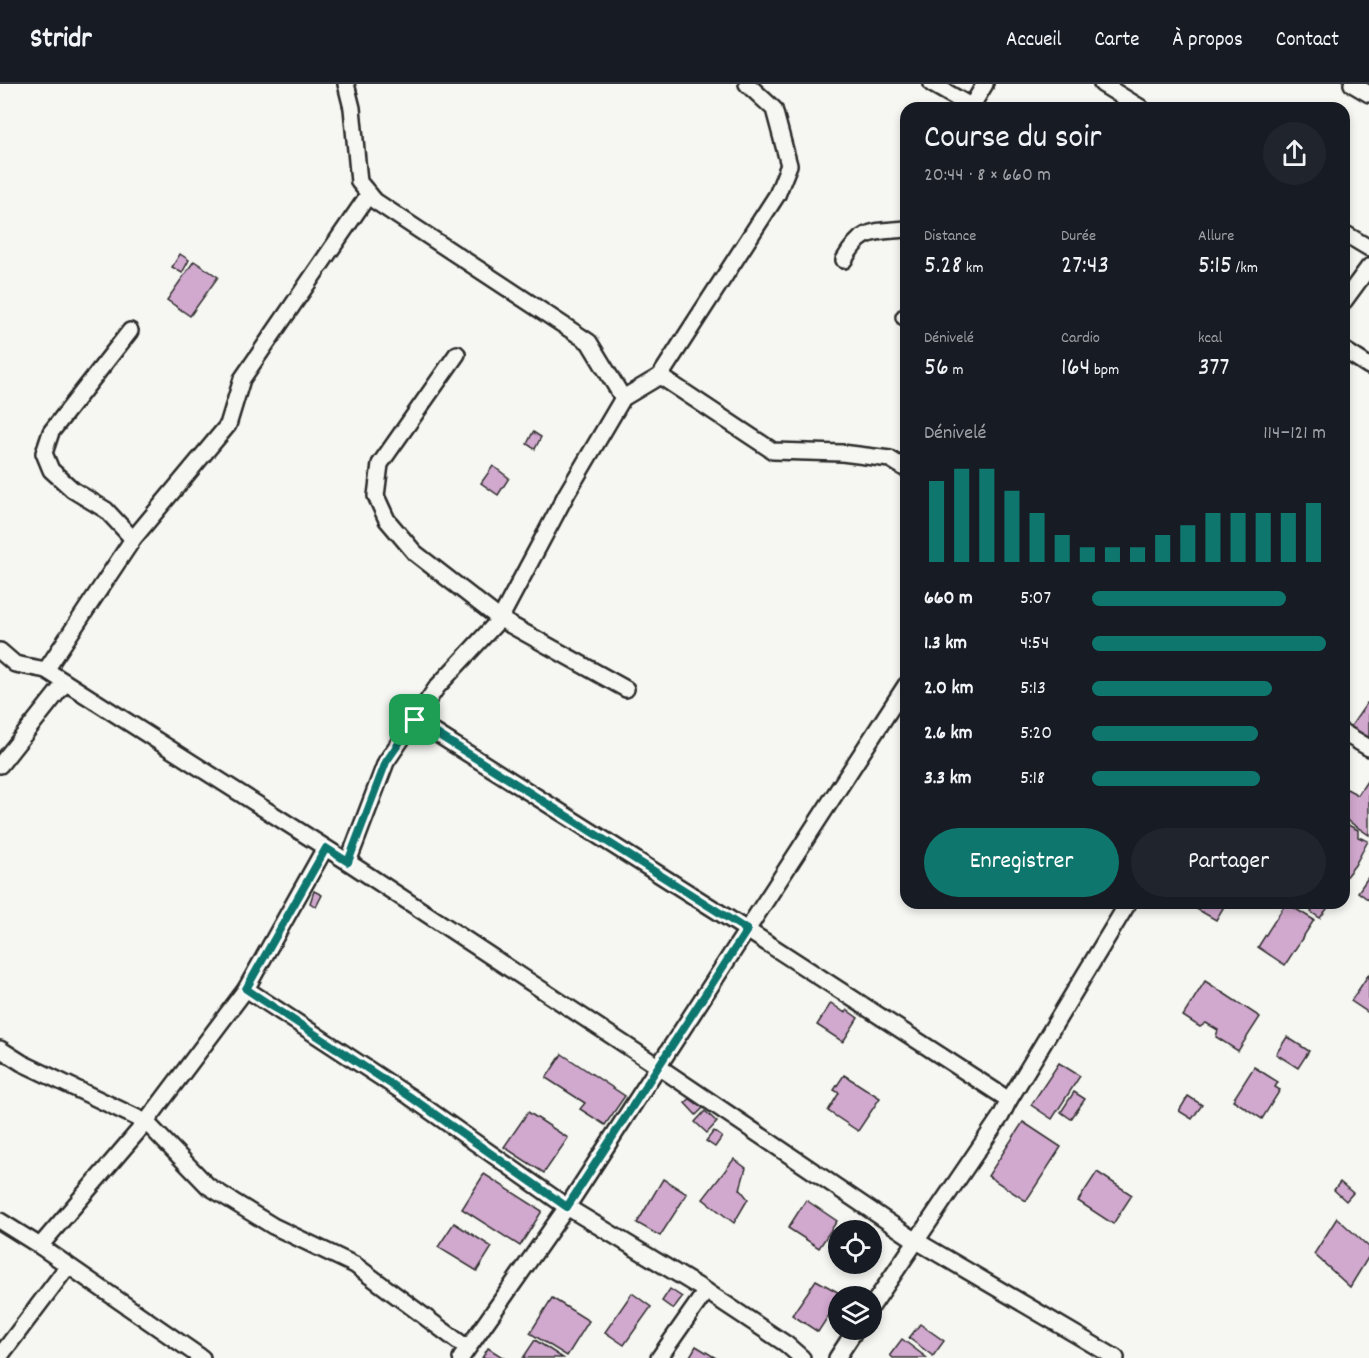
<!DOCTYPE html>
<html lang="fr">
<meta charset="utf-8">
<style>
:root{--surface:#171b24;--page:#20242c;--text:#f1f3f6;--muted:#9ea1a6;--line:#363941;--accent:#0f766e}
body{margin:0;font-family:Dekko,sans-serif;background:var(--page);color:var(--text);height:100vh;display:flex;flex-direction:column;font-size:22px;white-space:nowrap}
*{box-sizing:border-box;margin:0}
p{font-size:20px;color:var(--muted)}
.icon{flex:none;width:33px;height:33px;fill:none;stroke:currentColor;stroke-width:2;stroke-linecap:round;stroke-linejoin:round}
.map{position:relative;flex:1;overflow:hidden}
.details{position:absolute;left:900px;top:18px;width:450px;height:807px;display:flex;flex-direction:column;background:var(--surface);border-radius:18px;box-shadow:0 3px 9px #0003}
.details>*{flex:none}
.buttons{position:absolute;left:828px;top:1136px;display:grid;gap:12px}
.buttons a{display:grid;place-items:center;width:54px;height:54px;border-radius:50%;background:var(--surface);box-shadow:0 3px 9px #0003;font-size:30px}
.pin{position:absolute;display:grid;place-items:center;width:51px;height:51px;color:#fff;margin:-26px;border-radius:12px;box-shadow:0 3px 9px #0006}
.round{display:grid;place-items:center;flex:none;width:63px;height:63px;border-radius:32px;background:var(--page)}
.summary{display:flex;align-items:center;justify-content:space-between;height:102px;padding:0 24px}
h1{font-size:33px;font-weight:600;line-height:45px}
.stats{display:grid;grid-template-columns:repeat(3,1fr);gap:9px;height:102px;padding:6px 24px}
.stats div{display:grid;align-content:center}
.stats b{font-size:26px;font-weight:600}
.stats small{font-size:16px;font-weight:400}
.stats p{font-size:16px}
.chart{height:168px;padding:12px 24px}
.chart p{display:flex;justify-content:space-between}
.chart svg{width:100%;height:108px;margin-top:6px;stroke:var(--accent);stroke-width:6}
.cta{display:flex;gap:12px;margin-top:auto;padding:12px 24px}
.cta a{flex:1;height:69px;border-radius:36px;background:var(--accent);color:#fff;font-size:24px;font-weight:600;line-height:69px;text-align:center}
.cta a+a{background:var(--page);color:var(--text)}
ul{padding:0 24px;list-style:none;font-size:20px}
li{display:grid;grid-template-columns:96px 72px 1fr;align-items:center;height:45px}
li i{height:15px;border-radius:8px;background:var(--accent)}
header{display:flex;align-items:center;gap:36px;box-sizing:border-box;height:84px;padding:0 30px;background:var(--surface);border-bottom:2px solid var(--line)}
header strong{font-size:28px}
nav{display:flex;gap:33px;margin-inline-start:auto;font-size:21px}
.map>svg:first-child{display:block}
</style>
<header>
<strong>Stridr</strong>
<nav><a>Accueil</a><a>Carte</a><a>À propos</a><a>Contact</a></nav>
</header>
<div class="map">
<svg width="1369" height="1274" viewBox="0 0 1369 1274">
<rect width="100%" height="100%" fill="#f6f6f2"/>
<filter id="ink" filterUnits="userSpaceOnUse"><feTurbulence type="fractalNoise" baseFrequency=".0167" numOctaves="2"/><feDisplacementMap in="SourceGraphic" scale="12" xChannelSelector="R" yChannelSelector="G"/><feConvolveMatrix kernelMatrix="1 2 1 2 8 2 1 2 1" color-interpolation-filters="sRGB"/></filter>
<g filter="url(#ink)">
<!-- building -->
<g fill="#d1a8ce" stroke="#2b2b2b" stroke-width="1.5">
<polygon points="180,170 189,176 182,189 172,183"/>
<polygon points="194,177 218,193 190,232 167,216"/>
<polygon points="533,348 541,353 535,365 527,360"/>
<polygon points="493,382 509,394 498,411 481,399"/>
<polygon points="1367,619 1369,620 1369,658 1349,645"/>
<polygon points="1369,694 1369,751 1344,734 1344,709 1347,705 1358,711"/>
<polygon points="1344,739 1358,746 1358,753 1368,757 1355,781 1344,795"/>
<polygon points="1369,792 1369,816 1358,808"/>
<polygon points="314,807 322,811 316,823 310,819"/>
<polygon points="1186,819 1226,819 1216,836"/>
<polygon points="1286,819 1314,836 1285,881 1258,863"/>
<polygon points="1317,819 1330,821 1320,834 1311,828"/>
<polygon points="1369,890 1369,929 1351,917"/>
<polygon points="1205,897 1260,933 1238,967 1216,953 1218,946 1206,939 1200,943 1183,932"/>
<polygon points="831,919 845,929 847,926 858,934 843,958 817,941"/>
<polygon points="1287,953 1309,967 1298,984 1276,970"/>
<polygon points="562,970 625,1012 605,1041 580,1025 585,1019 546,994"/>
<polygon points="1059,979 1080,992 1052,1035 1031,1021"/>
<polygon points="1254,983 1278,998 1275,1003 1280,1006 1262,1035 1233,1016"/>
<polygon points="844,991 880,1014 858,1047 828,1027 839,1009 834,1006"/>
<polygon points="1074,1008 1085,1015 1071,1035 1061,1028"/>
<polygon points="1188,1012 1202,1021 1192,1035 1179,1027"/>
<polygon points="692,1013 703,1024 696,1031 685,1019"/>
<polygon points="705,1027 717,1038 707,1049 695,1038"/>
<polygon points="528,1028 568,1054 544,1089 504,1063"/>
<polygon points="1023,1038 1061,1063 1026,1117 988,1092"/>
<polygon points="714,1047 722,1053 715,1063 706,1057"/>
<polygon points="734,1075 746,1084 740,1105 748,1115 734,1139 703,1115"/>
<polygon points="1097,1088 1132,1111 1113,1140 1078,1117"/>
<polygon points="484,1090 542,1127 520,1162 462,1125"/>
<polygon points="663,1095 687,1110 660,1152 637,1139"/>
<polygon points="1340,1098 1353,1109 1346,1117 1334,1106"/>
<polygon points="806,1116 837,1137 819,1164 788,1144"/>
<polygon points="1337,1134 1369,1163 1369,1172 1350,1203 1314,1170"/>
<polygon points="454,1139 492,1163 477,1187 438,1163"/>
<polygon points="816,1196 843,1211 838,1212 838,1217 818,1248 792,1231"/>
<polygon points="670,1205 682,1213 673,1225 662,1217"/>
<polygon points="632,1209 651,1223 624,1261 605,1248"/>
<polygon points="552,1214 589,1237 567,1272 530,1249"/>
<polygon points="920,1240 944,1257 933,1272 909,1254"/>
<polygon points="902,1255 927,1274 893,1274 890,1271"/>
<polygon points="535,1256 563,1274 523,1274"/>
<polygon points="696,1262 716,1274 689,1274"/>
<polygon points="488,1264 504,1274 482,1274"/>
</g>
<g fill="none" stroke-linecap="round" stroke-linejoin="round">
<!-- minor casing -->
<g stroke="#2b2b2b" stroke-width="20">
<g id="minor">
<polyline points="346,0 352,24 359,98 375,117 589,258 623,314"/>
<polyline points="932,0 974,24"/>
<polyline points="1102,0 1141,24"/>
<polyline points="1352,0 1369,10"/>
<polyline points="971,23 985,0"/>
<polyline points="1344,149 1369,164"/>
<path d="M844,176C862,144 873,148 906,145"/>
<polyline points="1344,217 1369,183"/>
<polyline points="904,233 906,234"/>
<polyline points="130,247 51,348 44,369 51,386 73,406 106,426 133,455"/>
<polyline points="1344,266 1369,282"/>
<polyline points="457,270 380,380 376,412 387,436 415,469 500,535 626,605"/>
<polyline points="660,292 777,111 789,81 774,25 747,0"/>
<polyline points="0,567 15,580 46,586 348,778 659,983 915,1156 1116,1274"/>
<polyline points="46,586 133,455 228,341 242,295 369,110"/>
<polyline points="415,636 747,846 1009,1016"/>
<polyline points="1344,649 1369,664"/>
<polyline points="0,681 65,599"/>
<polyline points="348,778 386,678 437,603 500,535 567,409 623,314 660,292 773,367 842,369 890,375 906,385"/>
<polyline points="246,905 325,764"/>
<polyline points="0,965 22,979 146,1038 208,1102 273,1142 355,1181 467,1264"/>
<polyline points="0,1137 40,1162 202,1274"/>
<polyline points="40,1162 146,1038 246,905 409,1012 567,1123 706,1207 786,1260 802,1274"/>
<polyline points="872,1222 1001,1032 1009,1016 1128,819"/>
<polyline points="0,1272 68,1182"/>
<polyline points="461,1274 567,1123 906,601"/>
<polyline points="659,1274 706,1207"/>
<polyline points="837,1274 856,1245"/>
</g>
</g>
<!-- minor -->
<use href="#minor" stroke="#f6f6f2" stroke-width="15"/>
</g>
</g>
<g fill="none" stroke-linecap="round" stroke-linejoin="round" filter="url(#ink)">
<!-- route casing -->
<g stroke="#fff" stroke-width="12">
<polygon id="route" points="415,636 747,846 567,1123 409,1012 246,905 326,764 348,778 386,678"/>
</g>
<!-- route -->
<use href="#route" stroke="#0f766e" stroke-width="8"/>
</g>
</svg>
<div class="buttons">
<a><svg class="icon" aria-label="locate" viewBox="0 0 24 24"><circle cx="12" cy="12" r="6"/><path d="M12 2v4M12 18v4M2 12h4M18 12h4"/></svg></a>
<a><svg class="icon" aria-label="layers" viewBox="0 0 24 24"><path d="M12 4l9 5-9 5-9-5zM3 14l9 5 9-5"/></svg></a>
</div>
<div class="pin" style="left:415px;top:636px;background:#1e9e55"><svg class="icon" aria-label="arrive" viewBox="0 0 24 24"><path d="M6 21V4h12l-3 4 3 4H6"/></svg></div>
<section class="details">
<div class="summary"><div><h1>Course du soir</h1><p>20:44 · 8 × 660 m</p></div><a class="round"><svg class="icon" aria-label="share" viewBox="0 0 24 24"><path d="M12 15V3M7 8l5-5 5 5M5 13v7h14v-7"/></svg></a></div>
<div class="stats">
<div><p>Distance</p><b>5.28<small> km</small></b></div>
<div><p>Durée</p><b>27:43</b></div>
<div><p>Allure</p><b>5:15<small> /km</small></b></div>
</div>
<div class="stats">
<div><p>Dénivelé</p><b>56<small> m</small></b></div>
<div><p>Cardio</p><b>164<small> bpm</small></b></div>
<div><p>kcal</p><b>377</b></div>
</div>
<div class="chart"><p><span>Dénivelé</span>114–121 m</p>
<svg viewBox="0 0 160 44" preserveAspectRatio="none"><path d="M5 44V11M15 44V6M25 44V6M35 44V15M45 44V24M55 44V33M65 44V38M75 44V38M85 44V38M95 44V33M105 44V29M115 44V24M125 44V24M135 44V24M145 44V24M155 44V20"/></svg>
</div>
<ul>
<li><b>660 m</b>5:07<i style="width:83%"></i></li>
<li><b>1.3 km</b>4:54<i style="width:100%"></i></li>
<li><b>2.0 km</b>5:13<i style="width:77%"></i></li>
<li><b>2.6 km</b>5:20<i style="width:71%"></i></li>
<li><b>3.3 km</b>5:18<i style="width:72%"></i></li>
</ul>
<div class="cta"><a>Enregistrer</a><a>Partager</a></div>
</section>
</div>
